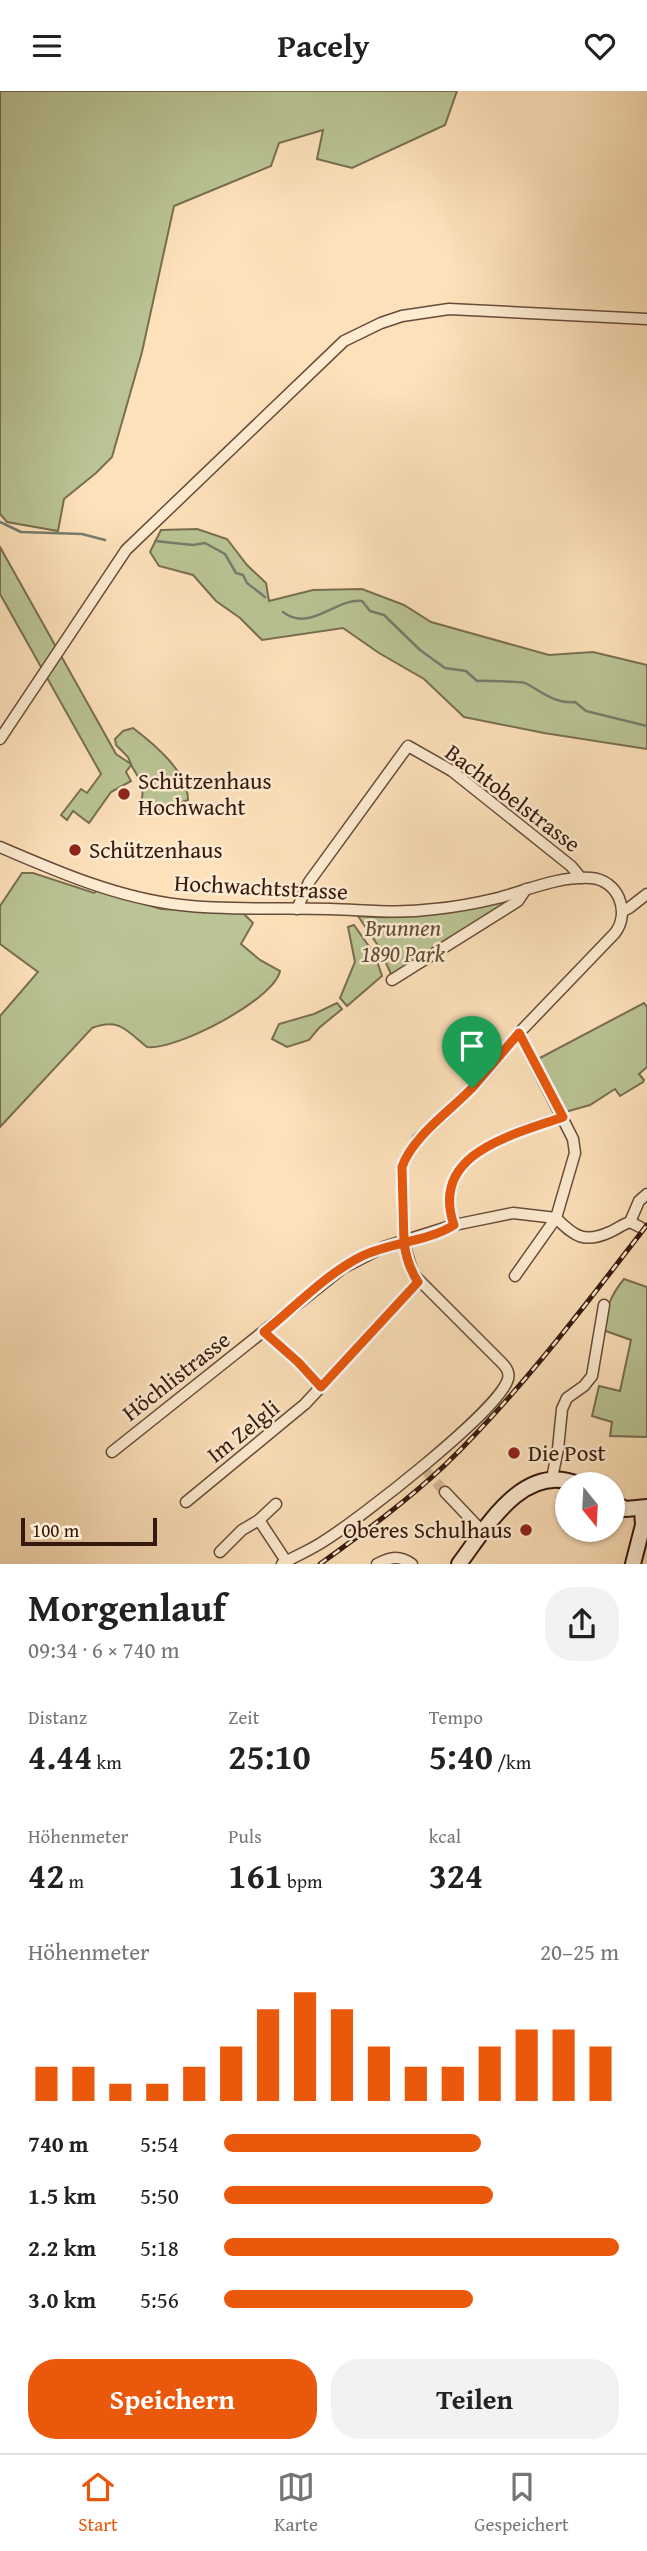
<!DOCTYPE html>
<html lang="de">
<meta charset="utf-8">
<style>
:root{--surface:#fff;--page:#f2f2f2;--text:#222;--muted:#767676;--line:#e0e0e0;--accent:#ea580c}
body{margin:0;font-family:"Gentium Book Plus",serif;background:var(--page);color:var(--text);height:100vh;display:flex;flex-direction:column;font-size:26px;white-space:nowrap}
*{box-sizing:border-box;margin:0}
p{font-size:23px;color:var(--muted)}
.icon{flex:none;width:38px;height:38px;fill:none;stroke:currentColor;stroke-width:2;stroke-linecap:round;stroke-linejoin:round}
.map{position:relative;height:1473px;overflow:hidden}
.panel{display:flex;flex-direction:column;background:var(--surface);flex:1}
.panel>*{flex:none}
.needle{width:46px;rotate:162deg}
.buttons{position:absolute;left:555px;top:1381px;display:grid;gap:14px}
.buttons a{display:grid;place-items:center;width:70px;height:70px;border-radius:50%;background:var(--surface);box-shadow:0 2px 5px #0004;font-size:35px}
.scale{position:absolute;left:21px;bottom:18px;width:136px;box-sizing:border-box;padding-left:7px;border:4px solid #36190e;border-top:0;font-size:19px;line-height:24px;white-space:nowrap;color:#36190e;-webkit-text-stroke:5px #feecd2;paint-order:stroke}
.pin{position:absolute;display:grid;place-items:center;width:60px;height:60px;color:#fff;margin:-72px -30px;border-radius:50% 50% 50% 0;rotate:-45deg;box-shadow:0 0 7px #0007}
.pin .icon{rotate:45deg}
.round{display:grid;place-items:center;flex:none;width:74px;height:74px;border-radius:28px;background:var(--page)}
.summary{display:flex;align-items:center;justify-content:space-between;height:119px;padding:0 28px}
h1{font-size:38px;font-weight:600;line-height:52px}
.metrics{display:grid;grid-template-columns:repeat(3,1fr);gap:10px;height:119px;padding:7px 28px}
.metrics div{display:grid;align-content:center}
.metrics b{font-size:35px;font-weight:600}
.metrics small{font-size:19px;font-weight:400}
.metrics p{font-size:19px}
.chart{height:196px;padding:14px 28px}
.chart p{display:flex;justify-content:space-between}
.chart svg{width:100%;height:126px;margin-top:7px;stroke:var(--accent);stroke-width:6}
.cta{display:flex;gap:14px;margin-top:auto;padding:14px 28px}
.cta a{flex:1;height:80px;border-radius:28px;background:var(--accent);color:#fff;font-size:28px;font-weight:600;line-height:80px;text-align:center}
.cta a+a{background:var(--page);color:var(--text)}
ul{padding:0 28px;list-style:none;font-size:23px}
li{display:grid;grid-template-columns:112px 84px 1fr;align-items:center;height:52px}
li i{height:18px;border-radius:9px;background:var(--accent)}
header{display:flex;justify-content:space-between;align-items:center;height:91px;padding:0 28px;background:var(--surface);font-size:32px;font-weight:600}
.tab-bar{display:flex;justify-content:space-around;align-items:center;height:98px;border-top:2px solid var(--line);background:var(--surface);font-size:19px;color:var(--muted)}
.tab-bar a{display:grid;justify-items:center;gap:4px}
.tab-bar .selected{color:var(--accent)}
.map>svg:first-child{display:block}
</style>
<header><svg class="icon" aria-label="menu" viewBox="0 0 24 24"><path d="M4 6h16M4 12h16M4 18h16"/></svg>Pacely<svg class="icon" aria-label="heart" viewBox="0 0 24 24"><path d="M12 20l-8-8c-3-5 5-10 8-4 3-6 11-1 8 4z"/></svg></header>
<div class="map">
<svg width="647" height="1473" viewBox="0 0 647 1473">
<rect width="100%" height="100%" fill="#fde1ba"/>
<filter id="stains"><feTurbulence type="fractalNoise" baseFrequency=".00286" numOctaves="4"/><feColorMatrix values="0 0 0 0 .2 0 0 0 0 .09 0 0 0 0 .02 0 0 0 .5 -.17"/></filter>
<radialGradient id="worn" r=".72"><stop offset=".6" stop-color="#630" stop-opacity="0"/><stop offset="1" stop-color="#630" stop-opacity=".3"/></radialGradient>
<!-- green -->
<g fill="#bac494" stroke="#786e51" stroke-width="2">
<polygon points="0,0 457,0 445,34 352,77 317,68 323,39 279,52 271,75 174,115 142,261 112,366 96,382 64,408 58,440 7,431 0,423"/>
<polygon points="197,438 227,448 247,474 266,492 269,510 313,499 362,498 404,514 431,531 549,564 593,561 647,574 647,658 544,642 464,626 424,588 379,562 343,537 262,549 240,527 216,510 193,484 159,475 150,461 161,439"/>
<path d="M0,456L116,663L131,673L128,666L116,654L115,648L123,640L133,637C154,653 188,681 188,709L156,720L146,721L141,710C146,697 138,685 131,674L126,681L131,690L111,701L89,732L73,720L67,729L61,724L81,698L87,702L101,683L0,503Z"/>
<path d="M22,782H33L94,802L98,799L161,818L243,822L253,832L241,853L260,869L280,880C274,909 175,960 147,956C127,940 119,926 92,937L0,1036V925L38,881L0,853V815Z"/>
<path d="M512,808L392,885L377,853L358,825C410,830 461,820 512,808Z"/>
<polygon points="354,834 375,864 382,885 347,915 340,907 355,871 348,836"/>
<polygon points="337,912 342,918 319,937 309,949 287,956 272,948 279,933 314,923"/>
<polygon points="644,912 647,916 647,976 639,983 644,989 643,991 620,1005 615,998 590,1014 565,1021 538,968"/>
<path d="M624,1188L647,1196V1346L610,1345L612,1331L592,1325L599,1295L620,1300L631,1249L603,1239C606,1218 610,1205 624,1188Z"/>
</g>
<g fill="none" stroke-linecap="round" stroke-linejoin="round">
<!-- stream -->
<g stroke="#757c6d" stroke-width="2.5">
<polyline points="0,431 21,441 82,443 105,449"/>
<polyline points="155,450 193,454 205,452 225,463 236,482 243,484 247,492 265,506"/>
<path d="M283,521C310,542 335,507 362,510L370,520L384,524L420,559L445,577L466,580L477,590C481,589 523,591 525,592C543,601 554,613 575,611L586,620L647,635"/>
</g>
<!-- street-tunnel -->
<polyline stroke="#d5b998" stroke-width="10" stroke-dasharray="10 5" stroke-linecap="butt" points="426,1380 445,1401"/>
<!-- street casing -->
<g stroke="#684b39" stroke-width="13">
<g id="street">
<polyline points="0,648 126,459 344,250 381,232 402,225 449,218 647,228"/>
<path d="M0,756C58,781 118,807 181,814C230,820 280,816 330,818C367,819 397,823 435,818C457,816 477,812 498,807C528,799 559,785 591,787C618,789 631,821 615,842L519,942L472,997L418,1048L406,1066L402,1076L404,1152L413,1183L500,1270C505,1275 510,1280 508,1288C499,1320 358,1429 324,1450C311,1459 295,1465 282,1473"/>
<polyline points="297,818 309,791 408,655 452,680 571,775 581,787"/>
<polyline points="623,820 629,817 647,803"/>
<polyline points="392,889 518,810 526,798"/>
<path d="M519,942L573,1048L575,1062L556,1127C574,1145 584,1153 610,1141C617,1138 623,1133 630,1131L640,1136"/>
<polyline points="630,1131 639,1110 647,1103"/>
<path d="M454,1134C429,1062 514,1043 563,1026"/>
<polyline points="515,1185 556,1127"/>
<polyline points="264,1241 298,1271 321,1296"/>
<polyline points="112,1361 343,1177 384,1156 454,1134 513,1122 556,1127"/>
<polyline points="552,1387 558,1358 562,1318 567,1307 584,1295 592,1285 604,1214"/>
<polyline points="445,1401 483,1441"/>
<polyline points="186,1411 305,1313 418,1191"/>
<polyline points="259,1429 276,1413"/>
<polyline points="220,1461 242,1439 259,1429 286,1470"/>
<path d="M377,1473C391,1466 399,1464 412,1473"/>
</g>
</g>
<!-- secondary casing -->
<g stroke="#36190e" stroke-width="18">
<g id="secondary">
<polyline points="612,1412 626,1418 647,1416"/>
<path d="M459,1473C486,1437 523,1371 577,1393"/>
<polyline points="633,1473 643,1434 642,1418"/>
</g>
</g>
<!-- street -->
<use href="#street" stroke="#feecd2" stroke-width="10"/>
<!-- secondary -->
<use href="#secondary" stroke="#feecd2" stroke-width="14"/>
<!-- rail casing -->
<g stroke="#36190e" stroke-width="5">
<path id="rail" d="M320,1473C363,1442 406,1411 445,1374C520,1301 583,1217 647,1134"/>
</g>
<!-- rail -->
<use href="#rail" stroke="#feecd2" stroke-width="2.5" stroke-dasharray="8" stroke-linecap="butt"/>
</g>
<g fill="none" stroke-linecap="round" stroke-linejoin="round">
<!-- route casing -->
<g stroke="#fff" stroke-width="14">
<path id="route" d="M472,997C450,1020 412,1046 402,1076L404,1152C406,1166 410,1179 418,1191L321,1296L298,1271L264,1241C295,1216 326,1183 362,1165C391,1151 427,1151 454,1134C429,1062 513,1044 563,1026L519,942L472,997"/>
</g>
<!-- route -->
<use href="#route" stroke="#ea580c" stroke-width="9"/>
</g>
<!-- markers -->
<g fill="#8f2418" stroke="#feecd2" stroke-width="2.5">
<circle cx="124" cy="703" r="7"/>
<circle cx="75" cy="759" r="7"/>
<circle cx="514" cy="1362" r="7"/>
<circle cx="526" cy="1439" r="7"/>
</g>
<g text-anchor="middle" stroke-width="5" stroke-linejoin="round" paint-order="stroke">
<!-- poi labels -->
<g font-size="23" fill="#36190e" stroke="#feecd2" text-anchor="start">
<text x="138" y="698">Schützenhaus<tspan x="138" dy="26">Hochwacht</tspan></text>
<text x="89" y="767">Schützenhaus</text>
<text x="528" y="1370">Die Post</text>
<text x="512" y="1447" text-anchor="end">Oberes Schulhaus</text>
</g>
<!-- street labels -->
<g font-size="23" fill="#36190e" stroke="#feecd2">
<text transform="translate(513 707) rotate(37)" y="8">Bachtobelstrasse</text>
<text transform="translate(261 796) rotate(3)" y="8">Hochwachtstrasse</text>
<text transform="translate(176 1285) rotate(-38)" y="8">Höchlistrasse</text>
<text transform="translate(243 1340) rotate(-39)" y="8">Im Zelgli</text>
</g>
<!-- park labels -->
<g font-size="23" font-style="italic" fill="#5e4c36" stroke="#feecd2">
<text x="403" y="845">Brunnen<tspan x="403" dy="26">1890 Park</tspan></text>
</g>
</g>
<rect width="100%" height="100%" filter="url(#stains)"/>
<rect width="100%" height="100%" fill="url(#worn)"/>
</svg>
<div class="buttons">
<a><svg class="needle" viewBox="-14 -14 28 28"><path d="M0-13l5 13h-10z" fill="#e53935"/><path d="M0 13l5-13h-10z" fill="#767676"/></svg></a>
</div>
<div class="scale">100 m</div>
<div class="pin" style="left:472px;top:997px;background:#1e9e55"><svg class="icon" aria-label="arrive" viewBox="0 0 24 24"><path d="M6 21V4h12l-3 4 3 4H6"/></svg></div>
</div>
<section class="panel">
<div class="summary"><div><h1>Morgenlauf</h1><p>09:34 · 6 × 740 m</p></div><a class="round"><svg class="icon" aria-label="share" viewBox="0 0 24 24"><path d="M12 15V3M7 8l5-5 5 5M5 13v7h14v-7"/></svg></a></div>
<div class="metrics">
<div><p>Distanz</p><b>4.44<small> km</small></b></div>
<div><p>Zeit</p><b>25:10</b></div>
<div><p>Tempo</p><b>5:40<small> /km</small></b></div>
</div>
<div class="metrics">
<div><p>Höhenmeter</p><b>42<small> m</small></b></div>
<div><p>Puls</p><b>161<small> bpm</small></b></div>
<div><p>kcal</p><b>324</b></div>
</div>
<div class="chart"><p><span>Höhenmeter</span>20–25 m</p>
<svg viewBox="0 0 160 44" preserveAspectRatio="none"><path d="M5 44V32M15 44V32M25 44V38M35 44V38M45 44V32M55 44V25M65 44V12M75 44V6M85 44V12M95 44V25M105 44V32M115 44V32M125 44V25M135 44V19M145 44V19M155 44V25"/></svg>
</div>
<ul>
<li><b>740 m</b>5:54<i style="width:65%"></i></li>
<li><b>1.5 km</b>5:50<i style="width:68%"></i></li>
<li><b>2.2 km</b>5:18<i style="width:100%"></i></li>
<li><b>3.0 km</b>5:56<i style="width:63%"></i></li>
</ul>
<div class="cta"><a>Speichern</a><a>Teilen</a></div>
</section>
<nav class="tab-bar">
<a class="selected"><svg class="icon" aria-label="home" viewBox="0 0 24 24"><path d="M3 11l9-7 9 7M6 9v11h12V9"/></svg>Start</a>
<a><svg class="icon" aria-label="map" viewBox="0 0 24 24"><path d="M3 6l6-2 6 2 6-2v14l-6 2-6-2-6 2zM9 4v14M15 6v14"/></svg>Karte</a>
<a><svg class="icon" aria-label="saved" viewBox="0 0 24 24"><path d="M7 4h10v16l-5-4-5 4z"/></svg>Gespeichert</a>
</nav>
